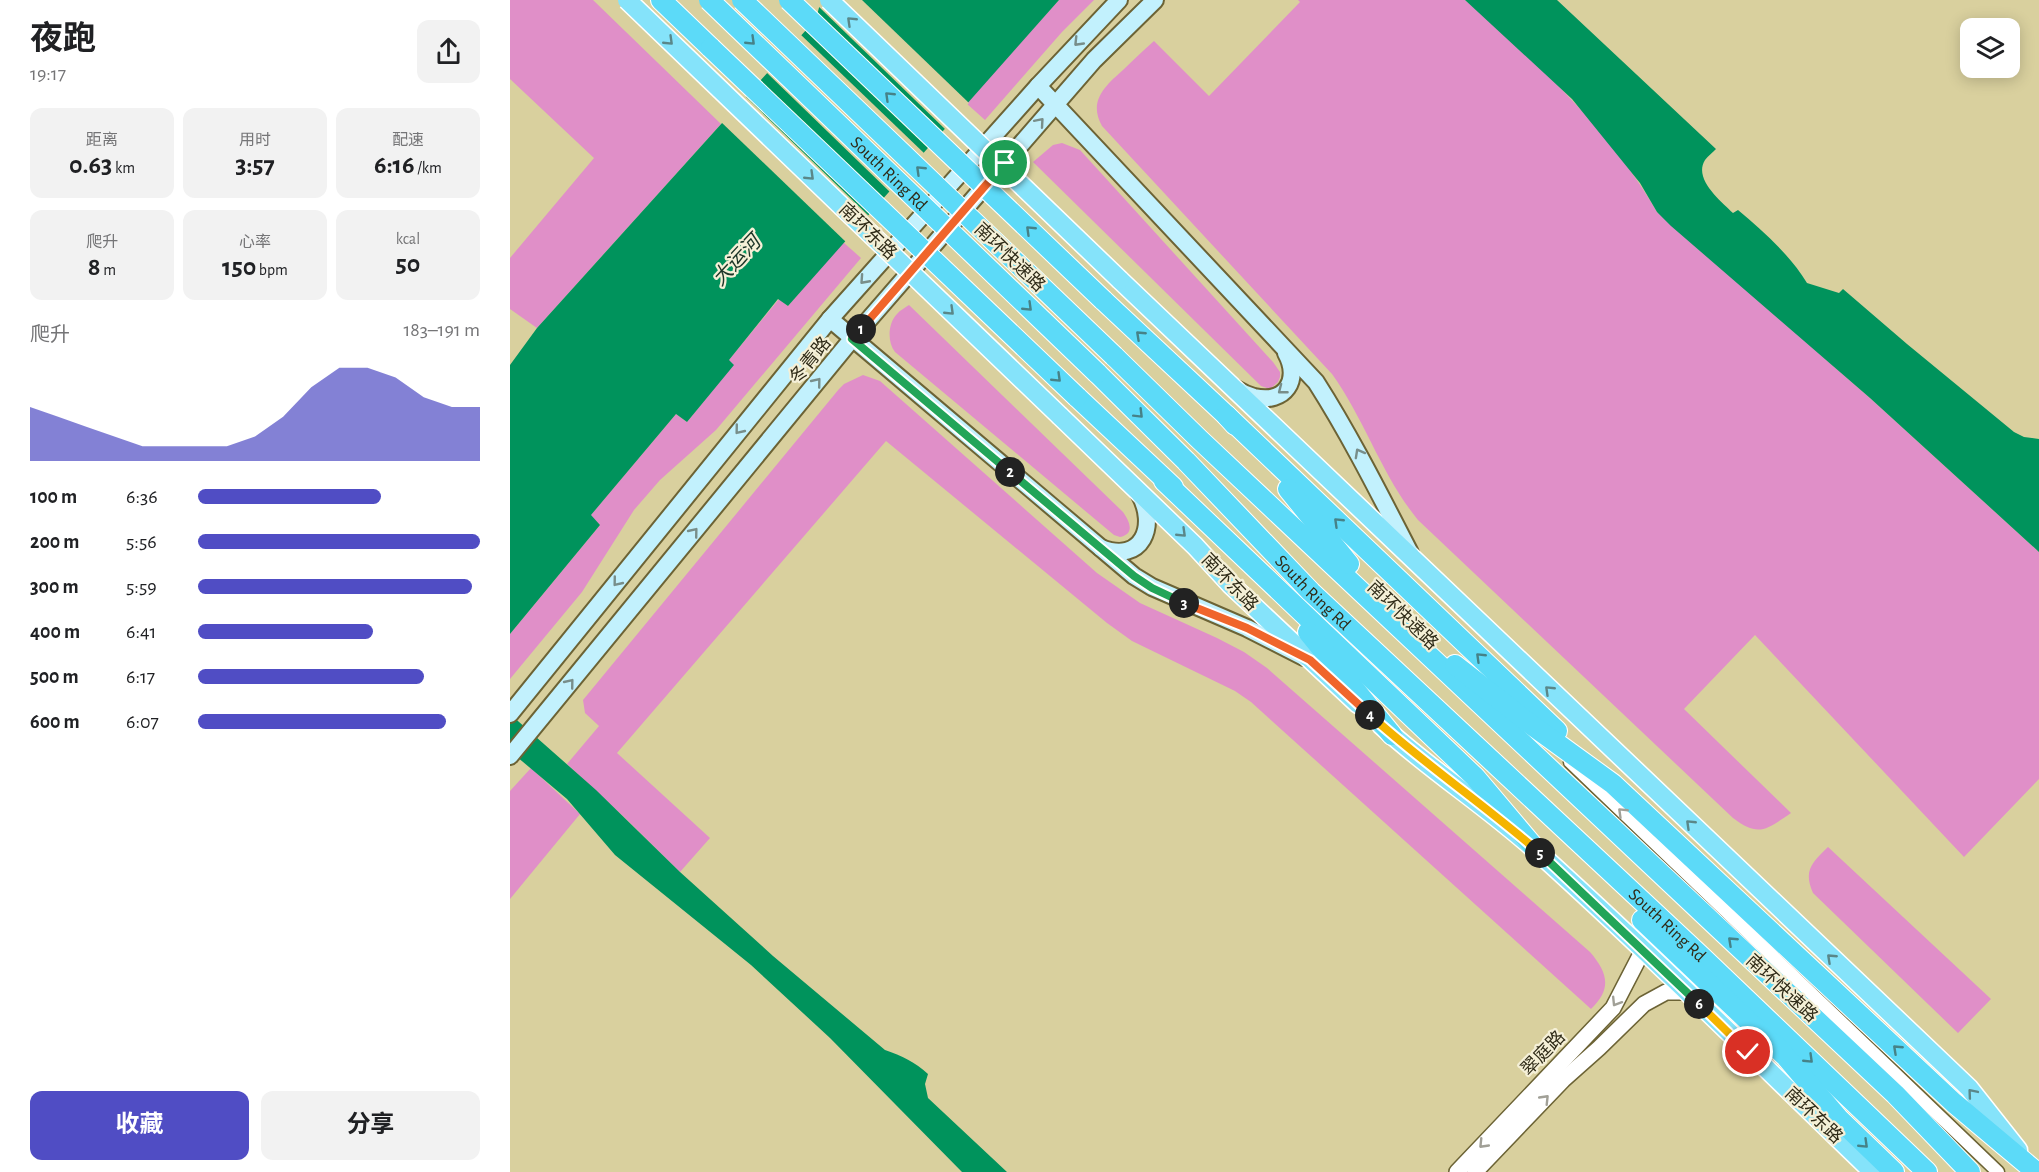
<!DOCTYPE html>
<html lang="zh">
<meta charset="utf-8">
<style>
:root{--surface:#fff;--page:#f2f2f2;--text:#202124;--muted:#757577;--accent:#504dc4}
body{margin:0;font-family:"Alegreya Sans","Noto Sans SC",sans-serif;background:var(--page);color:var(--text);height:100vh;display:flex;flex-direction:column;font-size:22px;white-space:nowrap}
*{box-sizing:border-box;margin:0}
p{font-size:20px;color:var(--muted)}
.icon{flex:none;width:33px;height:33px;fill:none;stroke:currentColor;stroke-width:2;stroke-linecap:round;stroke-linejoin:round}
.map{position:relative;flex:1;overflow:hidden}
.drawer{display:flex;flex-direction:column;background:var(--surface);width:510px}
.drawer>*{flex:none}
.tools{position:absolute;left:1450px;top:18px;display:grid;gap:12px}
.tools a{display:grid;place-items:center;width:60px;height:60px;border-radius:12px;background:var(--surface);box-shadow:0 3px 15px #0003;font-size:30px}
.pin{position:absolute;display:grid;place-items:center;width:51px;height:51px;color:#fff;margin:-26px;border:3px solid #fff;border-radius:50%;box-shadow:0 2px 6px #0007}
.km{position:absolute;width:30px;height:30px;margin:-15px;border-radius:50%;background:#222;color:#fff;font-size:16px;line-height:30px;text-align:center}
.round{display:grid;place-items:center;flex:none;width:63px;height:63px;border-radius:12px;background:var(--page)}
.head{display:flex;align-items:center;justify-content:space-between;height:102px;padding:0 30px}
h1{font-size:33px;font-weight:700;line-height:45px}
.stats{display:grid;grid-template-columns:repeat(3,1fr);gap:9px;height:102px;padding:6px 30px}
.stats div{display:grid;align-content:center;border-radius:12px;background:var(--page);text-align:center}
.stats b{font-size:26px;font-weight:700}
.stats small{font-size:16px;font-weight:400}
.stats p{font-size:16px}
.chart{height:168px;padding:12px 30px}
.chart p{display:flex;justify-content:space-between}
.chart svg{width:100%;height:108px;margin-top:6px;fill:var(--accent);opacity:.7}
.cta{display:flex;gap:12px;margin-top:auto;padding:12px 30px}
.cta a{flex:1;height:69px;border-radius:12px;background:var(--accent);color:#fff;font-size:24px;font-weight:700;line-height:69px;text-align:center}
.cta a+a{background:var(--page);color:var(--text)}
ul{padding:0 30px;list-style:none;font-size:20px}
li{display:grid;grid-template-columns:96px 72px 1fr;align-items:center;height:45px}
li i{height:15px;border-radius:8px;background:var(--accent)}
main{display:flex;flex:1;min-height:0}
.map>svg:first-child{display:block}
</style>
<main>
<section class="drawer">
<div class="head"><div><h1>夜跑</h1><p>19:17</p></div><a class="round"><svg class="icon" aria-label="share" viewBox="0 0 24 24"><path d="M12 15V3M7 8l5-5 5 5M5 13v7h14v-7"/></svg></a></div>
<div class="stats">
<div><p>距离</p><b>0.63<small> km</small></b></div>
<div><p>用时</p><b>3:57</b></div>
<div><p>配速</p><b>6:16<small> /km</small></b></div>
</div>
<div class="stats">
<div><p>爬升</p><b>8<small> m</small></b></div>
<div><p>心率</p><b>150<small> bpm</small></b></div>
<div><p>kcal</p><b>50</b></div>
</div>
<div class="chart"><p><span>爬升</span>183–191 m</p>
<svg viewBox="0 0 160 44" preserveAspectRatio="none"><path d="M0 44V22L10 26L20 30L30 34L40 38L50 38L60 38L70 38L80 34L90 26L100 14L110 6L120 6L130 10L140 18L150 22L160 22V44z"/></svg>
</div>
<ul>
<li><b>100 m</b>6:36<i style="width:65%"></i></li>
<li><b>200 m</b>5:56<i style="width:100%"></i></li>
<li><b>300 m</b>5:59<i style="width:97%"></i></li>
<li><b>400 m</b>6:41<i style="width:62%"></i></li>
<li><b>500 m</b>6:17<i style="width:80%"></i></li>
<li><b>600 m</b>6:07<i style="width:88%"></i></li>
</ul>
<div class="cta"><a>收藏</a><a>分享</a></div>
</section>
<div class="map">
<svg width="1529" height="1172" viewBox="0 0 1529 1172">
<rect width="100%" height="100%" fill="#d9d09e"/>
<!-- green -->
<g fill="#e08fc8">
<polygon points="0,0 83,0 211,124 27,328 0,309 0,258 84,158 0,79"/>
<polygon points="549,0 584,0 552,32 475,120 456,103"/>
<path d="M788,0H955C1027,62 1099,129 1147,212L1360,398L1529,552V779L1454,857L1245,635L1174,709L1281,813C1257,829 1249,838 1223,818L908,520C872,476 855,420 822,374L592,126C578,101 595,86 613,70C623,60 633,51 644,41L699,96L790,2Z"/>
<polygon points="552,143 570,150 763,362 770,372 770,377 768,382 760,389 751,386 523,162 543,145"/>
<polygon points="333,242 351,258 206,430 150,480 124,510 72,592 0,679 0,634 90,525 80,516 166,414 177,422 223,365 218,361 269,299 278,306"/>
<path d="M399,305L613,512C620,522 625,534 610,537L604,535L385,352C377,342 378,323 387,314C390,310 395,308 399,305Z"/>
<path d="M353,375L370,381L587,573L630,603L707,638L734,652L757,668L1080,952C1098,973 1102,989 1081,1009L741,702L725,691L622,641L597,623L376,441L107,753L200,838L170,872L114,817L57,764L89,726L75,713L73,700L329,389L334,384Z"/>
<polygon points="21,768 70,814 0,899 0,791"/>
<path d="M1318,847L1481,999L1448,1033L1303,893C1293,870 1302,863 1318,847Z"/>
</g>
<!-- water -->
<g fill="#00935c">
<polygon points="311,0 549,0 278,306 268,299 219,360 224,365 177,422 166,414 81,515 90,525 0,634 0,365 27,328 306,19"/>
<path d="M955,0H1047L1206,149C1203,152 1198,156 1195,160C1183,179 1211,201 1223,213L1228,210C1253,231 1280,255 1297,283L1329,293L1333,289L1397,344L1504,432L1514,437L1529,439V552L1360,398L1161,226L1147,212L1130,183L1062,99Z"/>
<path d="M0,714L86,790L170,872L263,956L375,1050C392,1056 405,1062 418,1074L415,1084L418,1098L497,1172H452L320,1038L241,965L105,855L57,799L0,751Z"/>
</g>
<!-- pier -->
<g fill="#d9d09e">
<polygon points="308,0 352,0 459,103 436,130 307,5"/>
<polygon points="289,33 415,154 381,193 255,71"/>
<polygon points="234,95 360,217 337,243 210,121"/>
</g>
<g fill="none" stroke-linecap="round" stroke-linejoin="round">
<!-- minor casing -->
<g stroke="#6c6335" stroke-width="15">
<polyline id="minor" points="1060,762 1488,1172"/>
</g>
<!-- tertiary casing -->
<g stroke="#6c6335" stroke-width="18">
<g id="tertiary">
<polyline points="947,1172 1103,1008 1133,950"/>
<polyline points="965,1172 1053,1080 1089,1048 1134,1004 1156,992 1176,992"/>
</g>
</g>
<!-- secondary casing -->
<g stroke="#6c6335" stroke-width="20">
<g id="secondary">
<path d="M528,86L806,382C841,437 870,495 900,553"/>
<polyline points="320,319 624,576 642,587 737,628 794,657"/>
<path d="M726,389C731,392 737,395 744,397C775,404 791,380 776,353"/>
<path d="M591,548C632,564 648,526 629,493"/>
<polyline points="0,714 320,319 528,86 609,0"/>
<polyline points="0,756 342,339 584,60 645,0"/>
</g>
</g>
<!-- primary casing -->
<g stroke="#fff" stroke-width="21">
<g id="primary">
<polyline points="610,280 1459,1088 1508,1150"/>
<polyline points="550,416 685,546 720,584 848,704"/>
<path d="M871,725C921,771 980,808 1030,854C1144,957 1252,1065 1363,1172"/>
</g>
</g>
<!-- trunk casing -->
<g stroke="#fff" stroke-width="22">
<g id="trunk">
<polyline points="151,0 201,48"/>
<polyline points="593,300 716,415 725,425"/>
<polyline points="604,356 689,439 1385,1094 1460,1172"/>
<path id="s1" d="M587,373L676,461L801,592L1192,957L1417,1172"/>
<polyline points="567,397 663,487"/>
<polyline points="716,415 1047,731"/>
<polyline points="654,481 965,777 1029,853"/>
<polyline points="778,489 839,564"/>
<polyline points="798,632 882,735"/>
<polyline points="945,665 1019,723 1103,784 1444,1103 1525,1171"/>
<polyline points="1132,920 1273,1054"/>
<polyline points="1265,1044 1329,1119 1384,1172"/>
</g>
</g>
<!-- minor -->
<use href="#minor" stroke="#fff" stroke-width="12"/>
<!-- tertiary -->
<use href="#tertiary" stroke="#fff" stroke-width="15"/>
<!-- secondary -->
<use href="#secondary" stroke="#c2f1fd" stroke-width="16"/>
<!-- primary -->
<use href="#primary" stroke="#85e3fa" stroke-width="18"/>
<!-- trunk -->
<use href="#trunk" stroke="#5cdaf8" stroke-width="20"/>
<!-- primary-bridge casing -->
<g stroke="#fff" stroke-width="21" stroke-linecap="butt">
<g id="primary-bridge">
<polyline points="117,0 550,416"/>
<polyline points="319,0 610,280"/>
</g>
</g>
<!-- trunk-bridge casing -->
<g stroke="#fff" stroke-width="22" stroke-linecap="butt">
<g id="trunk-bridge">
<path id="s2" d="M199,0L587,373"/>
<polyline points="232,0 604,356"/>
<polyline points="279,0 593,300"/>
<polyline points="201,48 567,397"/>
</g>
</g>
<!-- primary-bridge -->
<use href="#primary-bridge" stroke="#85e3fa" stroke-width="18"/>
<!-- trunk-bridge -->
<use href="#trunk-bridge" stroke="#5cdaf8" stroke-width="20"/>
</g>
<!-- one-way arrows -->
<defs><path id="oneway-chevron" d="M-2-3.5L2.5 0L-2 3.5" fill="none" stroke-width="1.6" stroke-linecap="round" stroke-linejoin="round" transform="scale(1.5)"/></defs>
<g stroke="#5a8789">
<use href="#oneway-chevron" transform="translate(341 21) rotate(-136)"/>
<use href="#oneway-chevron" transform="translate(159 41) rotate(44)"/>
<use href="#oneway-chevron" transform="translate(300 176) rotate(44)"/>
<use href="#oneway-chevron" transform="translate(440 311) rotate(44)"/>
<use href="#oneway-chevron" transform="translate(672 533) rotate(44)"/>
<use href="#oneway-chevron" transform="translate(1039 690) rotate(-136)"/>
<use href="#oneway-chevron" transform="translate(1180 824) rotate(-136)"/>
<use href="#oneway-chevron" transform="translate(1321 958) rotate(-137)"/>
<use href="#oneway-chevron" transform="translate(1462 1093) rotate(-130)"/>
</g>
<g stroke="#468288">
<use href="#oneway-chevron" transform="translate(241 41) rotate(44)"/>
<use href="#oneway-chevron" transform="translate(379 96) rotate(-136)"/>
<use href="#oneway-chevron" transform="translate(410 170) rotate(-136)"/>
<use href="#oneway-chevron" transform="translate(520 230) rotate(-136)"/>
<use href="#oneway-chevron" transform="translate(518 307) rotate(44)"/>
<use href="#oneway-chevron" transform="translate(630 335) rotate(-137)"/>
<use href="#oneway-chevron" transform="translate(547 378) rotate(44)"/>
<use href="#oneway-chevron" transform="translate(629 414) rotate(45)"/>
<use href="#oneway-chevron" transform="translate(828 522) rotate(-136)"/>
<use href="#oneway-chevron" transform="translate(970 657) rotate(-136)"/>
<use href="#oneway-chevron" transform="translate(1222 941) rotate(-137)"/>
<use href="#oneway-chevron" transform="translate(1387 1049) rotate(-137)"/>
<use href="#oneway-chevron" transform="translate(1299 1059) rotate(44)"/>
<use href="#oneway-chevron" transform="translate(1354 1144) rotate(44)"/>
</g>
<g stroke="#788e8a">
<use href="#oneway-chevron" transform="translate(568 42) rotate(134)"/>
<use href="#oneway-chevron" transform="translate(530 122) rotate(-49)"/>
<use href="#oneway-chevron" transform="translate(354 280) rotate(132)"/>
<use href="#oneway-chevron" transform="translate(307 382) rotate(-51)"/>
<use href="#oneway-chevron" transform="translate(772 390) rotate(142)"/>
<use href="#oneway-chevron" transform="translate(229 430) rotate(129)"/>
<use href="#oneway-chevron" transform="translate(849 453) rotate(-119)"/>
<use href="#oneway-chevron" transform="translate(184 532) rotate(-51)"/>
<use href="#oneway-chevron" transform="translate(107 582) rotate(129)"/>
<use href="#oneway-chevron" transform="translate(60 683) rotate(-51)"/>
</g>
<g stroke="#a1a097">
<use href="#oneway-chevron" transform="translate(1112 812) rotate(-136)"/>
<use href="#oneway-chevron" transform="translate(1106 1002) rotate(122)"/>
<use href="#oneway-chevron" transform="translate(1035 1099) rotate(-46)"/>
<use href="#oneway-chevron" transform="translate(973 1144) rotate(134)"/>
</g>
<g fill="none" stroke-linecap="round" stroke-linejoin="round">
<!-- split-1 casing -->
<g stroke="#fff" stroke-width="12">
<polyline id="split-1" points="351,329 495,163"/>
</g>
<!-- split-2 casing -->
<g stroke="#fff" stroke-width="12">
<polyline id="split-2" points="351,329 342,339 500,472"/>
</g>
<!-- split-3 casing -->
<g stroke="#fff" stroke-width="12">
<polyline id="split-3" points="500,472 624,576 642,588 674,603"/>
</g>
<!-- split-4 casing -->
<g stroke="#fff" stroke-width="12">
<polyline id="split-4" points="674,603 737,628 800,660 860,715"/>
</g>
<!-- split-5 casing -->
<g stroke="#fff" stroke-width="12">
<path id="split-5" d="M860,715C914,764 975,805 1030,853"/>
</g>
<!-- split-6 casing -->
<g stroke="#fff" stroke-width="12">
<polyline id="split-6" points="1030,853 1189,1004"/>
</g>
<!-- split-7 casing -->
<g stroke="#fff" stroke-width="12">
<polyline id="split-7" points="1189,1004 1238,1052"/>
</g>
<!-- split-1 -->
<use href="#split-1" stroke="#f0652b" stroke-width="8"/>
<!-- split-2 -->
<use href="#split-2" stroke="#22a559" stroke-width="8"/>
<!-- split-3 -->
<use href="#split-3" stroke="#22a559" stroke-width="8"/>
<!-- split-4 -->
<use href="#split-4" stroke="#f0652b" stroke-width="8"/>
<!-- split-5 -->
<use href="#split-5" stroke="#f5b400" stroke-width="8"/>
<!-- split-6 -->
<use href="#split-6" stroke="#22a559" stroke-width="8"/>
<!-- split-7 -->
<use href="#split-7" stroke="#f5b400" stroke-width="8"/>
</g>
<g text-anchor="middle" stroke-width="4.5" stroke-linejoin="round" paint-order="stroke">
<!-- street labels -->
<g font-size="18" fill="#2f2b18" stroke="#f5f0d7">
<text dy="6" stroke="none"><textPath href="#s2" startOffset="250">South Ring Rd</textPath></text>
<text transform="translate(358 231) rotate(44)" y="6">南环东路</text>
<text transform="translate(500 257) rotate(44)" y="6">南环快速路</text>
<text transform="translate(300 360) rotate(-51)" y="6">冬青路</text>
<text transform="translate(720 582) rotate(46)" y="6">南环东路</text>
<text dy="6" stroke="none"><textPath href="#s1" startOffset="308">South Ring Rd</textPath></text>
<text transform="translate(893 615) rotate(44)" y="6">南环快速路</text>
<text dy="6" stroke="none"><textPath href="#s1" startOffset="794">South Ring Rd</textPath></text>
<text transform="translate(1272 988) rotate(43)" y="6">南环快速路</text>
<text transform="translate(1033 1053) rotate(-46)" y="6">翠庭路</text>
<text transform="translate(1304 1115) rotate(44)" y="6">南环东路</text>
</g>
<!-- water labels -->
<g font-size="20" font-style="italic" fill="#1c3527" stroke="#f5f0d7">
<text transform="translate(226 260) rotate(-47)" y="7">大运河</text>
</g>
</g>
</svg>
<div class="tools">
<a><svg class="icon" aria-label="layers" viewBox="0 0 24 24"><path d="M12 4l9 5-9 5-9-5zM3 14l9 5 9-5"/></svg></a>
</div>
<div class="pin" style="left:495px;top:163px;background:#1e9e55"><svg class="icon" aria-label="arrive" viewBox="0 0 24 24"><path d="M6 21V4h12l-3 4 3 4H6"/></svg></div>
<div class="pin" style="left:1238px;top:1052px;background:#d93025"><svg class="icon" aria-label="check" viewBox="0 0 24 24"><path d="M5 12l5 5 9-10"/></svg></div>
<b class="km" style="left:351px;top:329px">1</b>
<b class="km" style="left:500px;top:472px">2</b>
<b class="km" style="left:674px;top:603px">3</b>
<b class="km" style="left:860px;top:715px">4</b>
<b class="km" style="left:1030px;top:853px">5</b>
<b class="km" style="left:1189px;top:1004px">6</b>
</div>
</main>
